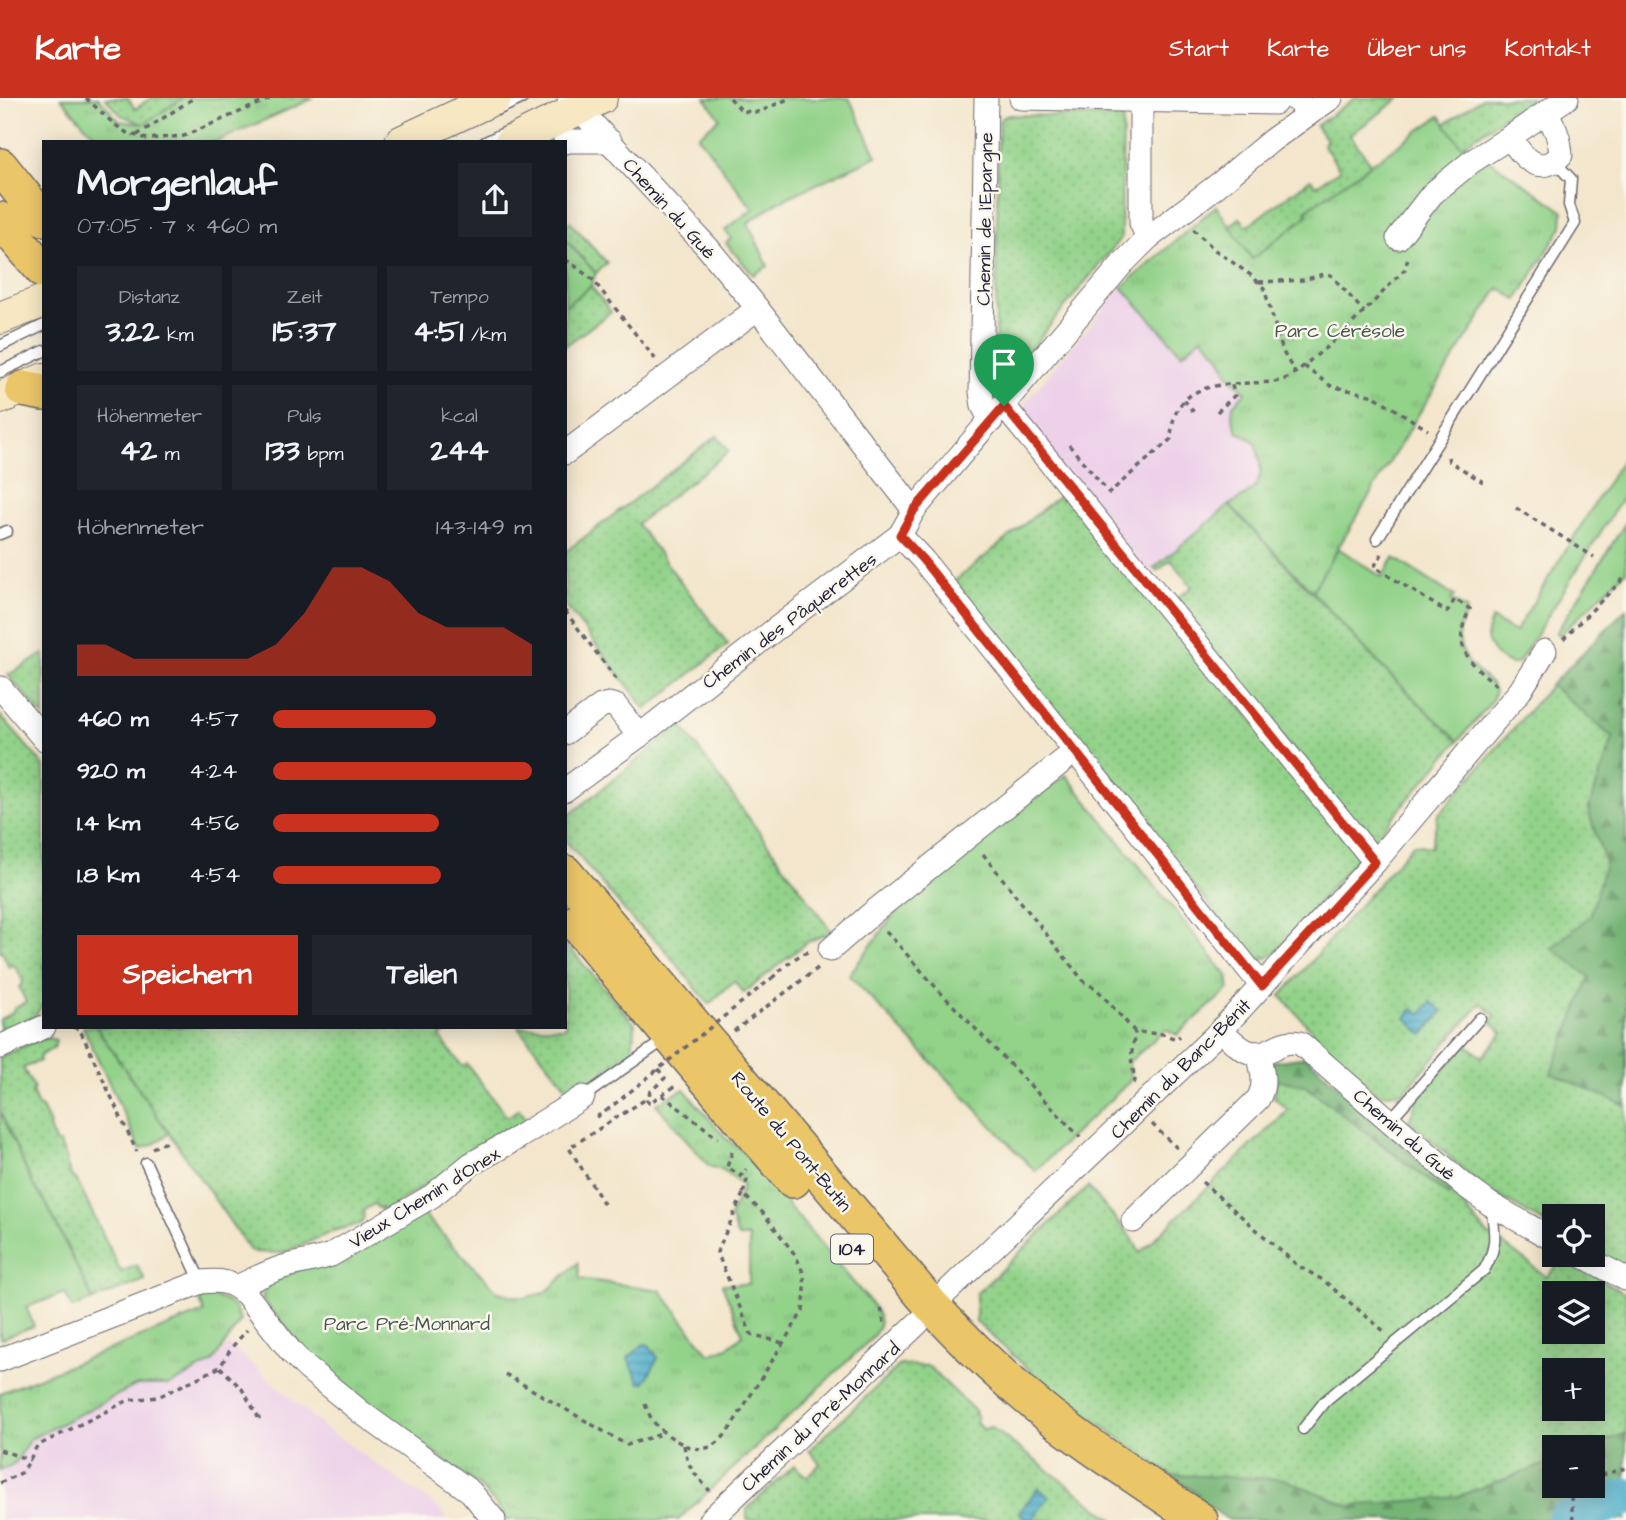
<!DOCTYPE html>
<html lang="de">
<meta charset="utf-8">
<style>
:root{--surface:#171b24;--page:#20242c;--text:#f1f3f6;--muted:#9ea1a6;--accent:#c8321e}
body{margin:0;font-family:"Architects Daughter",sans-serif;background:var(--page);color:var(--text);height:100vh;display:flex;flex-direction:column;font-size:26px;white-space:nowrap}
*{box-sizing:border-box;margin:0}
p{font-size:23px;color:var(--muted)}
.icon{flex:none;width:38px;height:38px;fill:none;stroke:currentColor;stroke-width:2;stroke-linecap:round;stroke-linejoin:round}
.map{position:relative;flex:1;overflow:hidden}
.details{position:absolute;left:42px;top:42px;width:525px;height:889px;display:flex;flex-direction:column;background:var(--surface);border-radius:0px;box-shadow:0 4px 18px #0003}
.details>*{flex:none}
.fabs{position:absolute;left:1542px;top:1106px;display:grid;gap:14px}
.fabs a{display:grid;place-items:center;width:63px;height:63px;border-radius:0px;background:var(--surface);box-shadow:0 4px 18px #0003;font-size:35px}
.pin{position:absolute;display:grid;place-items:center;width:60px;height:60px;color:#fff;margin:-72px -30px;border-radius:50% 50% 50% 0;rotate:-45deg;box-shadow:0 0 7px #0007}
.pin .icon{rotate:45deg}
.round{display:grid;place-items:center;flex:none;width:74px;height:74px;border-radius:0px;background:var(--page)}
.overview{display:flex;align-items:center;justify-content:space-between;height:119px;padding:0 35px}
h1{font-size:38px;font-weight:800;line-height:52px}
.metrics{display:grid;grid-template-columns:repeat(3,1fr);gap:10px;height:119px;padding:7px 35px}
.metrics div{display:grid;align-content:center;border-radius:0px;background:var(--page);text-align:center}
.metrics b{font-size:30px;font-weight:800}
.metrics small{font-size:19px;font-weight:400}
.metrics p{font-size:19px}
.chart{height:196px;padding:14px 35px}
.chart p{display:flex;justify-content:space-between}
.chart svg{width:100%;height:126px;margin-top:7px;fill:var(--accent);opacity:.7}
.button{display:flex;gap:14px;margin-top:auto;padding:14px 35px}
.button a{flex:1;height:80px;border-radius:0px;background:var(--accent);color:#fff;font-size:28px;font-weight:800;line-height:80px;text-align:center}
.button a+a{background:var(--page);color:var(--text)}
ul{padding:0 35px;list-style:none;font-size:23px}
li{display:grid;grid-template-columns:112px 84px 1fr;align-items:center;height:52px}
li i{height:18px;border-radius:9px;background:var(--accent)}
header{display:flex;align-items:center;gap:42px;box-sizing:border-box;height:98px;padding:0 35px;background:var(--accent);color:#fff}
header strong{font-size:33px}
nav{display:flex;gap:38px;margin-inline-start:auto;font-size:24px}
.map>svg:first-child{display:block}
</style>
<header>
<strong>Karte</strong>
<nav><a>Start</a><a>Karte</a><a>Über uns</a><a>Kontakt</a></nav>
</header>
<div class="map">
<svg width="1626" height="1422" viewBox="0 0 1626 1422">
<defs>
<pattern id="forest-firs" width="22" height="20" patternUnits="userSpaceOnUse" patternTransform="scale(1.75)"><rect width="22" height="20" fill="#75b475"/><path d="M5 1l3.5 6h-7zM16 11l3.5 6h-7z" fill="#609261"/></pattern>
<pattern id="park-tufts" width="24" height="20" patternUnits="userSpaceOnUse" patternTransform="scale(1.75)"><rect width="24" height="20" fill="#92d289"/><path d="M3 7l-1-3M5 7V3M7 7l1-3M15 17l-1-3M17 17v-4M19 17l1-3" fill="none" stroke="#7eb477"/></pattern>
<pattern id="garden-dots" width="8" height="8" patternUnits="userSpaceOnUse" patternTransform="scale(1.75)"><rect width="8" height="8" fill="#92d289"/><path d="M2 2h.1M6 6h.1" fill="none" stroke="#7eb477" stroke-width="1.8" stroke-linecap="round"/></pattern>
<pattern id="water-rules" width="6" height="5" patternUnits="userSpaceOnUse" patternTransform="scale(1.75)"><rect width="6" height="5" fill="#4badca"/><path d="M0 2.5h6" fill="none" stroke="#3e8ca5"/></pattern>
</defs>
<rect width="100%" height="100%" fill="#fbf7ec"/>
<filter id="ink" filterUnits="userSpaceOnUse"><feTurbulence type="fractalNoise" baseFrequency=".0143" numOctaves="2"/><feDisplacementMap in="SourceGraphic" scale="14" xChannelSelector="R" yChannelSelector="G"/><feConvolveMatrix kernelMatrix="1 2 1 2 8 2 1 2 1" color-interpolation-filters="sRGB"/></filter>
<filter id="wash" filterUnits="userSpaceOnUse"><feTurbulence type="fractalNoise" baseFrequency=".00686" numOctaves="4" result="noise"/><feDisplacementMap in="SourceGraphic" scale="28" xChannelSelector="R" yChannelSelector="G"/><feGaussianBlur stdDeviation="1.57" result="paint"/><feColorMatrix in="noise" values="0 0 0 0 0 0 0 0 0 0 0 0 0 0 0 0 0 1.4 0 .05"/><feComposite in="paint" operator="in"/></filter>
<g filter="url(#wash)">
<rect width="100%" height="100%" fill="#f3e6cc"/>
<!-- built -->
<g fill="#edd1e9">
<polygon points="1122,189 1181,256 1202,238 1219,257 1230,279 1247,295 1233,307 1237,333 1255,344 1261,362 1262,373 1257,388 1246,398 1229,407 1148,475 1016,315"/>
<polygon points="229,1246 326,1331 432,1405 448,1422 0,1422 0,1373 16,1364 30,1341 137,1287 170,1287 213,1264"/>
</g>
<!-- grass -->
<g fill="#92d289" stroke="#5a7a62" stroke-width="2">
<polygon points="705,0 849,0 877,58 778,104 748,125 768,168 753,177 726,145 731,140 725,132 753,111 698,38 720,20"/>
<path d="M1626,355V394L1519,564C1515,566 1513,567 1508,565C1498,561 1487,548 1487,538C1486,532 1490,527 1492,521L1515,534Z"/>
<polygon points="1626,424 1626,473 1560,537 1556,535"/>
<polygon points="1338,450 1382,479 1394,460 1454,498 1451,502 1467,512 1458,534 1461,550 1468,565 1491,586 1495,592 1492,603 1458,643 1386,573 1312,493"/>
<polygon points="83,929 96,929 169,1035 154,1046 140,1051"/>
<polygon points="0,1013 33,1087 46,1105 93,1202 72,1210 65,1195 26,1209 34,1228 0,1241"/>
</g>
<!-- forest -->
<g fill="url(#forest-firs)" stroke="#4c6b58" stroke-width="2">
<polygon points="1626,511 1626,1008 1551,976 1551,850 1605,765 1588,712 1613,640 1551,587"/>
<polygon points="1307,959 1452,1094 1449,1098 1304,987 1266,981 1271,964"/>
<polygon points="1626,1335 1626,1422 1229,1422 1196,1400 1198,1397 1142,1356 1456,1399 1554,1363 1554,1388 1592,1388 1592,1349 1591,1349"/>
</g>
<!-- park -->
<g fill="url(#park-tufts)" stroke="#5a7a62" stroke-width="2">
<polygon points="61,0 99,0 119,23 143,26 183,0 314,0 216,44 107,44 88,31"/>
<path d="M1440,18L1462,48L1466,46L1563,113L1562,129L1517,202L1499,190L1426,304L1312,493L1229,407C1263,389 1266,379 1255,344L1237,333L1232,318L1233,307L1246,294L1230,279L1219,257L1202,239L1182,256L1122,189L1216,108L1252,161L1308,117L1306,113L1322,100Z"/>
<polygon points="565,141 596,175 591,188 565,208"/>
<polygon points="1066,677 1229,880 1229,891 1177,937 1166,931 1129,964 1131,982 1035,1073 849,877 902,806 941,772"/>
<path d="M684,991L726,1040L743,1054L875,1210C883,1225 880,1230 870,1242L678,1422H507L499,1410L479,1388L365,1305L309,1257L262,1201L264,1193L270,1185L422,1115L498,1194L523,1200L545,1195L578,1165L580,1181L660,1192L709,1256L728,1249L743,1237L722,1186H749V1139H738L730,1119L743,1088L722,1071L721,1072L709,1068L656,1006Z"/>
<path d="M213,1198C228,1203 236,1206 240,1223L213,1264L170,1287H137L30,1341L16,1364L0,1373V1295L204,1214L199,1200Z"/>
</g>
<!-- garden -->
<g fill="url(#garden-dots)" stroke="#5a7a62" stroke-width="2" fill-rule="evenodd">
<polygon points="105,0 128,0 135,11 151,0 183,0 143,26 121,17"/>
<polygon points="1355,0 1400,0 1350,37 1371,66 1306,112 1308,117 1252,161 1230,128 1240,120 1247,128 1311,81 1315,88 1340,72 1323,46 1327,43 1316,28"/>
<polygon points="1482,0 1531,0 1462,48 1445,26"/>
<polygon points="1006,17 1123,19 1121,133 1121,140 999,290 995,289 998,50 999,23"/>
<polygon points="570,124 607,165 596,175 565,141 565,126"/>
<polygon points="591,188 611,214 565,248 565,208"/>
<polygon points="717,338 729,353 637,426 728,546 646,611 565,507 565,454"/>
<path d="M1066,392L1360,756L1276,854C1268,861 1262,862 1251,859L1065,627L955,483Z"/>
<polygon points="1229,407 1386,573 1458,643 1370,746 1172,504 1192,489 1171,462 1157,473 1154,470"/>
<polygon points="44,556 44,619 8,577"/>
<polygon points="1551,587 1613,640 1588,712 1605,765 1590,818 1552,850 1590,879 1551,975 1626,1008 1626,1166 1624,1169 1593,1152 1592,1118 1554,1118 1554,1131 1482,1088 1409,1023 1416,1004 1466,946 1482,959 1503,935 1491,924 1495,918 1481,905 1404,994 1379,997 1338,962 1281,898 1413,746 1431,749 1438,717"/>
<polygon points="0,617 44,668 44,905 35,918 0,935 0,921 12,915 14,910 26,904 19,889 22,887 23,883 16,869 12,867 9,869 2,853 0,853"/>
<polygon points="681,627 832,834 807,844 744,895 734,883 709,906 661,847 635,825 565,742 567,719"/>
<polygon points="565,845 635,926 632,953 573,997 518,929 565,929"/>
<polygon points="96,929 452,929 440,939 462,968 467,966 507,1019 519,1011 528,1023 384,1113 378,1110 374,1106 363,1113 364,1119 361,1126 336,1132 283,1155 251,1154"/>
<polygon points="44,939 56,942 54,950 41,957 39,960 40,963 23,970 34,990 32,994 38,1008 42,1010 50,1026 49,1030 55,1044 60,1046 67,1062 66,1066 72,1079 76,1081 121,1174 137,1167 145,1182 93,1202 46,1105 33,1087 0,1013 0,959"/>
<path d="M1277,982L1304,987L1449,1098L1452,1094L1488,1137L1502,1145L1547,1179L1563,1160L1626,1196V1335L1591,1349H1554V1363L1456,1399L1349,1408L1284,1381L1171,1377L1048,1289L976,1224V1196L1088,1089L1132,1140L1140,1155L1288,1012L1274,999ZM1554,1195H1592V1234H1554ZM1554,1272H1592V1311H1554Z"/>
<polygon points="900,1267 928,1268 976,1314 974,1316 977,1318 976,1325 983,1331 991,1329 1114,1422 747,1422 747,1411 794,1368 807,1379 820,1366 809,1352"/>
</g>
<!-- water -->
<g fill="url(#water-rules)" stroke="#366882" stroke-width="2">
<polygon points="1431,904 1443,913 1423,937 1406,920 1413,910 1421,916"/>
<polygon points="644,1246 649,1247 658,1260 645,1284 641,1285 639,1284 628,1260"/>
<polygon points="1038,1390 1049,1399 1032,1422 1029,1422 1019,1415"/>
</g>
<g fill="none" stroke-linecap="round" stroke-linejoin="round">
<!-- river -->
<polyline stroke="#4badca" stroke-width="38" points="1566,1422 1626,1399"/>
</g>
</g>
<g filter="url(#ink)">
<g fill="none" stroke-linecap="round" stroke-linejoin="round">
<!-- lane casing -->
<g stroke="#6b676e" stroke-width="13">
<g id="lane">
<polyline points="497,12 523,0"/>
<polyline points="485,44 508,33"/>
<polyline points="0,248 44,227"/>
<polyline points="0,274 44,253"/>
<polyline points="0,436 7,433"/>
<polyline points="1377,441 1575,125 1569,107 1571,81 1555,64"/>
<polyline points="583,999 667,940"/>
<polyline points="1390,1022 1480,920"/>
<polyline points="146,1065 201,1184"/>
<path d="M1303,1331L1325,1303L1484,1172C1498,1149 1495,1134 1491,1108"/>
</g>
</g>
<!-- street casing -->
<g stroke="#6b676e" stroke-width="25">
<g id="street">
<polyline points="569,0 708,150 750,201 914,412"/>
<polyline points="986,0 981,294 983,308 991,323"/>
<polyline points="1021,0 1275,5"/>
<polyline points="1141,0 1141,125 1148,140"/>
<path d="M1292,0C1300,2 1303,11 1307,17"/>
<path d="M1510,39C1521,58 1540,80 1561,57C1560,40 1555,29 1546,14"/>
<polyline points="565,44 569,43 610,43"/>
<polyline points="1398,140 1432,96 1471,64 1510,39 1567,0"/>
<polyline points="1004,308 1375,764"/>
<polyline points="565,355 757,211"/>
<polyline points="900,437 923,462 1262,888"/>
<polyline points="1,590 44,641"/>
<polyline points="565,635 601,608 608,606 616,608 639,638"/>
<polyline points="565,692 639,638 773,533 900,437 914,412 1122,166 1148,140 1219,86 1272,42 1331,0"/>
<polyline points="830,852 871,816 1074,654"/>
<path d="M1221,932C1238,948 1249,963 1274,950C1283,945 1289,943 1300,945L1464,1087L1490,1106L1554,1142"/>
<polyline points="0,949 44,929"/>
<path d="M1133,1123L1258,1001C1267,986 1262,972 1258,955"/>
<polyline points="1581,1157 1626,1181"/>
<path d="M237,1189C252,1182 267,1174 283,1169C299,1164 315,1163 331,1157L432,1098L471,1066L519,1039L583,999"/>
<polyline points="932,1208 1221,932 1375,764 1520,593 1545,553"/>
<path d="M0,1262L201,1184C221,1182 230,1183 246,1196L292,1255L308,1271L362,1315L471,1394L494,1422"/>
<polyline points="710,1422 918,1225"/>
</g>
</g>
<!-- secondary casing -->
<g stroke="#6b676e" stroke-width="34">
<g id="secondary">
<polyline points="401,44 495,0"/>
<polyline points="511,44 601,0"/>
<polyline points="0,220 44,203"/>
<polyline points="0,300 44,281"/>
</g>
</g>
<!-- primary casing -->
<g stroke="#6b676e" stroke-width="38">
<g id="primary">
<polyline points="0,68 36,113 44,120"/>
<polyline points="0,122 44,173"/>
<polyline points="23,291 44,295"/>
<path d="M565,775L932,1208C960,1238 989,1267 1021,1294C1076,1342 1140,1381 1200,1422"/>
<polyline points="576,825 670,938 793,1082"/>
</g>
</g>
<!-- path -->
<g stroke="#6b676e" stroke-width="3.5" stroke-dasharray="5 5" stroke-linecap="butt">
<polyline points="86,0 114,26 127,35 147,41 184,38 272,0"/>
<polyline points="730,0 742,13 759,14 790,0"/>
<polyline points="137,37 194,0"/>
<polyline points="1193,131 1215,152 1252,178 1264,190 1283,254 1295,275"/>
<polyline points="565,162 570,164 593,182 656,262"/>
<polyline points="1259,184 1303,182 1325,176 1331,177 1364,214"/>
<polyline points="1304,268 1331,288 1374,298 1428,332"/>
<polyline points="1184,302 1196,317"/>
<polyline points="1217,314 1235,297 1231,285"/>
<path d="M1069,347L1109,395L1171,341C1172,291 1207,286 1250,285C1262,284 1275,286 1287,280C1295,276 1301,270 1308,264C1344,237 1374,203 1405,171L1408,160"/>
<polyline points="1448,359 1449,363 1483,384"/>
<polyline points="1516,410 1594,459"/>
<path d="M1382,456L1374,469L1381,473L1447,514L1455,501L1470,511C1451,548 1467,562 1495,586L1496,589"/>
<polyline points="565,513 619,585"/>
<polyline points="1563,541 1626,478"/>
<polyline points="983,756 1085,885 1096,890 1135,934 1163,936 1176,941 1180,938"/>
<polyline points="886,833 941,895 1080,1039"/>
<path d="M772,880C783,870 795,858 810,853"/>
<polyline points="73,929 80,932 137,1054"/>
<polyline points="734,933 818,870"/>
<polyline points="658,971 665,980 651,993 646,1001 649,1005 677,987"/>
<polyline points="1133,985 1135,983 1131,960 1135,934"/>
<polyline points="662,997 718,1040"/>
<polyline points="596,1019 606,1013"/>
<polyline points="1152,1026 1177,1050"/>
<polyline points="152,1050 166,1044"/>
<polyline points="732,1054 727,1069 741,1078 746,1071"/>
<polyline points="1202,1084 1297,1167 1323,1182 1385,1234"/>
<polyline points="743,1096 717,1154 751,1236 783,1245"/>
<polyline points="604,1106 569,1050 646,1001"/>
<polyline points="881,1210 884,1225"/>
<polyline points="220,1269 242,1291 259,1320 255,1322"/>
<polyline points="505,1276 627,1347 664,1335"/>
<path d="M645,1306C652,1326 659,1332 677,1343C699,1356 714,1353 729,1332L803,1213L805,1193L804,1177L796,1158L763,1115L743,1096L747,1082L741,1078"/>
<path d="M684,1347C688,1371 694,1375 710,1393"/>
<polyline points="0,1352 30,1362"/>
<polyline points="1592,1380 1626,1370"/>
<polyline points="0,1385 23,1374 37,1348 129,1302 158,1299 220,1269 232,1249 247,1232"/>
<polyline points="1570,1388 1573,1422"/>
</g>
<!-- lane -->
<use href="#lane" stroke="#fff" stroke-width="10"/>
<!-- street -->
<use href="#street" stroke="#fff" stroke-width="23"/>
<!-- secondary -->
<use href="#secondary" stroke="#f7e8c3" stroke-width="32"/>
<!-- primary -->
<use href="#primary" stroke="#ebc669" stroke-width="35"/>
<!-- path-bridge -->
<polyline stroke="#6b676e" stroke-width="3.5" stroke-dasharray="5 5" stroke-linecap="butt" points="606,1013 772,880"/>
</g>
</g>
<g fill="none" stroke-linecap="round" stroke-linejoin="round" filter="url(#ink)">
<!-- route casing -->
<g stroke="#fff" stroke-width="14">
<polygon id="route" points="1004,308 1375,764 1262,888 923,462 900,437 914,412"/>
</g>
<!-- route -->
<use href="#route" stroke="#c8321e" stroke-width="9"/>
</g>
<g text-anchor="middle" stroke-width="5" stroke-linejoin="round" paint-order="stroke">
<!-- shield labels -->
<rect fill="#fbf7ec" stroke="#636270" stroke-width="2" x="831" y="1136.5" width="42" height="29" rx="5"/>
<g font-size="18" font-weight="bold" fill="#22223b">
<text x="852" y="1157">104</text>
</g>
<!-- street labels -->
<g font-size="19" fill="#22223b" stroke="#fbf7ec">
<text transform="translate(670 110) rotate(48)" y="7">Chemin du Gué</text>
<text transform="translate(984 121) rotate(-89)" y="7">Chemin de l'Epargne</text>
<text transform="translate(789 522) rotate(-37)" y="7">Chemin des Pâquerettes</text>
<text transform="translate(1180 970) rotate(-45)" y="7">Chemin du Banc-Bénit</text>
<text transform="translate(1405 1036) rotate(41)" y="7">Chemin du Gué</text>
<text transform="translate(792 1043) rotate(50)" y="7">Route du Pont-Butin</text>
<text transform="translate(424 1099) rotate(-32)" y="7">Vieux Chemin d'Onex</text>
<text transform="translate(820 1318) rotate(-43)" y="7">Chemin du Pré-Monnard</text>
</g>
<!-- park labels -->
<g font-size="19" fill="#445752" stroke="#fbf7ec">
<text x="1340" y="239">Parc Cérésole</text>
<text x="407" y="1232">Parc Pré-Monnard</text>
</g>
</g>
</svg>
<div class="fabs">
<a><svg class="icon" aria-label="locate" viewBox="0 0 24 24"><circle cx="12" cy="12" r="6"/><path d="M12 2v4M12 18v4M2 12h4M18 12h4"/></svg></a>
<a><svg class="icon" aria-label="layers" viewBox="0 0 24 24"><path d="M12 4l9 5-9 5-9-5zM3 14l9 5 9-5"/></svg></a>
<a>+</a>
<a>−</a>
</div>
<div class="pin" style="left:1004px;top:308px;background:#1e9e55"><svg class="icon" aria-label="arrive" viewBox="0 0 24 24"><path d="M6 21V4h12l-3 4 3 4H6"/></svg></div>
<section class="details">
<div class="overview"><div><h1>Morgenlauf</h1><p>07:05 · 7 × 460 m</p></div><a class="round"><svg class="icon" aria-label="share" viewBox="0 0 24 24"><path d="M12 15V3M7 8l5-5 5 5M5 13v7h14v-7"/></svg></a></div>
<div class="metrics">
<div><p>Distanz</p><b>3.22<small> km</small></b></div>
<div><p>Zeit</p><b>15:37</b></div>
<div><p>Tempo</p><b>4:51<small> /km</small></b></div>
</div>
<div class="metrics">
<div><p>Höhenmeter</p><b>42<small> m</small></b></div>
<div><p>Puls</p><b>133<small> bpm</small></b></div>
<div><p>kcal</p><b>244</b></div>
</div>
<div class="chart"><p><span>Höhenmeter</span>143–149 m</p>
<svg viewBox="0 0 160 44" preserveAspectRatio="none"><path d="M0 44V33L10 33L20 38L30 38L40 38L50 38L60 38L70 33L80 22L90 6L100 6L110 11L120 22L130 27L140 27L150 27L160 33V44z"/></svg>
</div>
<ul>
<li><b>460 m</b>4:57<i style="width:63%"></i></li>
<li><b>920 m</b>4:24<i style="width:100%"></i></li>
<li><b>1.4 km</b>4:56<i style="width:64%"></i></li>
<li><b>1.8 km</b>4:54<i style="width:65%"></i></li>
</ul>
<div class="button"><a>Speichern</a><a>Teilen</a></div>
</section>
</div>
